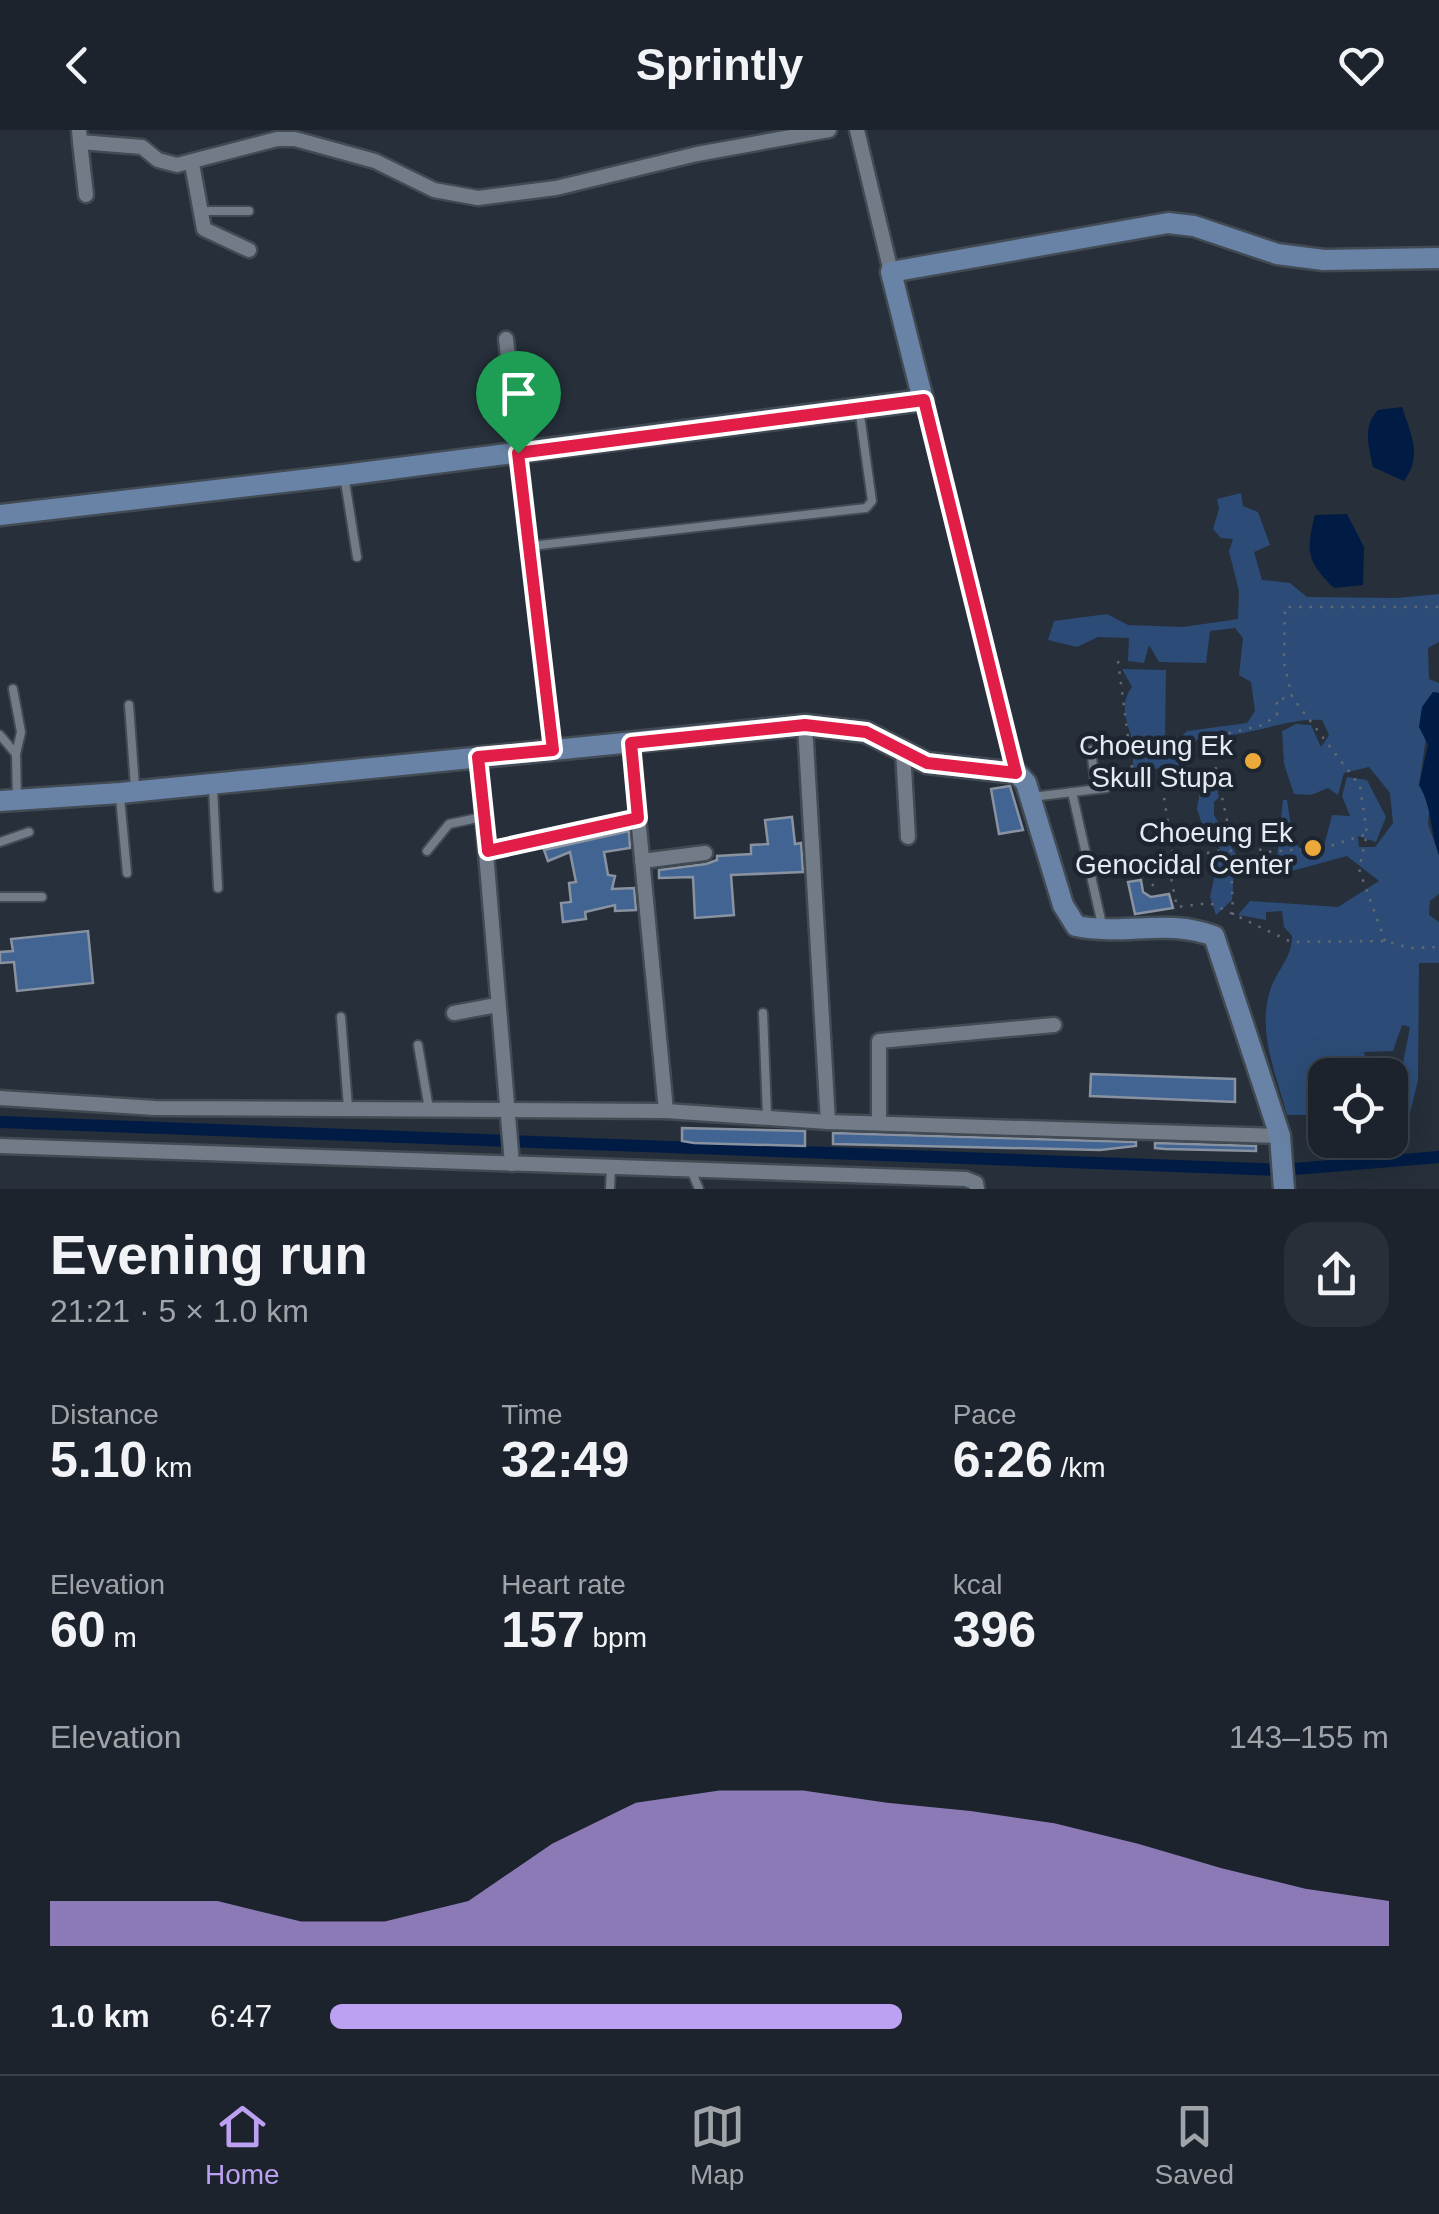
<!DOCTYPE html>
<meta charset="utf-8">
<style>
:root{--surface:#1c232c;--page:#292f38;--text:#f1f3f6;--muted:#a0a4a9;--line:#3a4048;--accent:#bca0f2}
body{margin:0;font-family:Helvetica,sans-serif;background:var(--page);color:var(--text);height:100vh;display:flex;flex-direction:column;font-size:38px;white-space:nowrap}
*{box-sizing:border-box;margin:0}
p{font-size:32px;color:var(--muted)}
.icon{flex:none;width:55px;height:55px;fill:none;stroke:currentColor;stroke-width:2;stroke-linecap:round;stroke-linejoin:round}
.map{position:relative;height:1059px;overflow:hidden}
.details{display:flex;flex-direction:column;background:var(--surface);flex:1}
.details>*{flex:none}
.tools{position:absolute;left:1308px;top:928px;display:grid;gap:20px}
.tools a{display:grid;place-items:center;width:100px;height:100px;border-radius:20px;background:var(--surface);box-shadow:0 10px 40px #0002,0 0 0 2px var(--line);font-size:50px}
.pin{position:absolute;display:grid;place-items:center;width:85px;height:85px;color:#fff;margin:-102px -42px;border-radius:50% 50% 50% 0;rotate:-45deg;box-shadow:0 0 10px #0007}
.pin .icon{rotate:45deg}
.round{display:grid;place-items:center;flex:none;width:105px;height:105px;border-radius:30px;background:var(--page)}
.summary{display:flex;align-items:center;justify-content:space-between;height:170px;padding:0 50px}
h1{font-size:55px;font-weight:700;line-height:75px}
.stats{display:grid;grid-template-columns:repeat(3,1fr);gap:15px;height:170px;padding:10px 50px}
.stats div{display:grid;align-content:center}
.stats b{font-size:50px;font-weight:700}
.stats small{font-size:28px;font-weight:400}
.stats p{font-size:28px}
.chart{height:280px;padding:20px 50px}
.chart p{display:flex;justify-content:space-between}
.chart svg{width:100%;height:180px;margin-top:10px;fill:var(--accent);opacity:.7}
ul{padding:0 50px;list-style:none;font-size:32px}
li{display:grid;grid-template-columns:160px 120px 1fr;align-items:center;height:75px}
li i{height:25px;border-radius:12px;background:var(--accent)}
header{display:flex;justify-content:space-between;align-items:center;height:130px;padding:0 50px;background:var(--surface);font-size:45px;font-weight:700}
.menu{display:flex;justify-content:space-around;align-items:center;height:140px;border-top:2px solid var(--line);background:var(--surface);font-size:28px;color:var(--muted)}
.menu a{display:grid;justify-items:center;gap:5px}
.menu .on{color:var(--accent)}
.map>svg:first-child{display:block}
</style>
<header><svg class="icon" aria-label="back" viewBox="0 0 24 24"><path d="M15 5l-7 7 7 7"/></svg>Sprintly<svg class="icon" aria-label="heart" viewBox="0 0 24 24"><path d="M12 20l-8-8c-3-5 5-10 8-4 3-6 11-1 8 4z"/></svg></header>
<div class="map">
<svg width="1439" height="1059" viewBox="0 0 1439 1059">
<rect width="100%" height="100%" fill="#262f3a"/>
<!-- green -->
<path fill="#2c4c77" d="M1241,363L1243,376L1258,382L1270,415L1254,422L1262,450L1290,453L1307,467L1396,468L1439,464V512L1428,518L1429,549L1439,553V563L1433,562L1419,655L1430,673L1428,694L1439,725V764L1430,771L1429,785L1439,792V833H1419L1418,950L1410,983L1395,974L1410,897L1402,895L1393,921L1364,922L1370,945H1325V985H1287C1276,944 1255,897 1272,855C1280,837 1292,826 1292,806L1284,797L1282,781L1266,782V790L1238,785L1250,771L1338,777L1379,751L1347,726L1288,742L1249,733L1234,741L1232,770L1216,785L1210,767L1220,719L1216,711L1208,712L1197,679L1202,646L1213,645L1219,667L1214,672V685L1238,728L1277,727L1283,670H1287L1293,710L1307,727L1322,724L1332,685L1350,686L1342,666L1347,647L1367,650L1386,687L1376,712L1358,706L1359,717H1375L1393,693L1390,663L1369,637L1344,643L1338,665L1328,658L1311,665L1294,664L1284,634L1282,601L1296,594L1311,595L1321,617L1329,605L1322,590C1281,588 1246,610 1203,605L1187,618L1176,614L1162,618L1161,626H1191L1192,631L1186,637L1133,640V626L1143,624L1145,616L1133,614C1128,593 1118,575 1132,557L1122,539L1166,540L1165,608L1181,607L1187,601L1247,593L1255,581L1251,552L1239,545L1243,508L1235,498L1210,501L1206,533L1159,532L1149,515L1144,533L1128,531L1129,508L1098,507L1077,517L1048,510L1054,491L1107,484L1128,495L1183,497L1238,489L1239,461L1229,421L1233,409L1221,408L1213,399L1219,379L1217,369Z"/>
<!-- water -->
<g fill="#001c45">
<path d="M1402,277C1411,305 1423,326 1404,351L1373,337C1369,316 1362,297 1378,280Z"/>
<path d="M1347,384L1364,417L1363,455L1334,458C1306,431 1306,421 1315,385Z"/>
<path d="M1433,562L1439,563V725C1430,700 1432,677 1419,655L1428,615L1419,597L1422,577Z"/>
</g>
<g fill="none" stroke-linecap="round" stroke-linejoin="round">
<!-- canal -->
<polyline stroke="#001c45" stroke-width="12" points="0,992 1282,1040 1439,1027"/>
</g>
<!-- building -->
<g fill="#416493" stroke="#8892a0" stroke-width="2.5">
<polygon points="1010,656 1023,700 999,704 991,659"/>
<polygon points="792,687 795,714 801,713 803,742 731,745 734,785 695,788 693,747 659,748 659,740 706,734 717,730 717,726 751,724 751,715 768,714 765,690"/>
<polygon points="629,701 630,718 604,722 608,745 615,746 612,759 634,758 636,780 615,781 615,775 585,782 586,789 563,792 561,773 571,772 569,753 576,752 570,722 548,731 544,720"/>
<polygon points="1141,750 1143,762 1151,767 1169,764 1173,778 1135,784 1128,752"/>
<polygon points="88,801 93,853 17,861 14,832 0,833 0,822 13,821 11,809"/>
<polygon points="1091,944 1235,949 1235,972 1090,966"/>
<polygon points="682,998 805,1001 805,1016 694,1013 682,1011"/>
<polygon points="833,1003 1136,1012 1136,1016 1100,1020 833,1014"/>
<polygon points="1155,1013 1256,1016 1256,1021 1165,1019 1155,1018"/>
</g>
<g fill="none" stroke-linecap="round" stroke-linejoin="round">
<!-- lane casing -->
<g stroke="#424a53" stroke-width="12">
<g id="lane">
<polyline points="198,81 249,81"/>
<polyline points="344,345 357,427"/>
<polyline points="531,416 866,378 872,371 859,278"/>
<polyline points="13,559 21,602 16,624"/>
<polyline points="129,575 135,657"/>
<polyline points="0,605 16,624 17,669"/>
<polyline points="1091,620 1096,659"/>
<polyline points="213,658 218,758"/>
<polyline points="1072,662 1103,799"/>
<polyline points="120,667 127,743"/>
<polyline points="1032,667 1106,658"/>
<polyline points="0,712 29,702"/>
<polyline points="427,721 449,694 482,687"/>
<polyline points="0,767 42,767"/>
<polyline points="763,883 767,985"/>
<polyline points="341,887 348,977"/>
<polyline points="418,915 429,979"/>
<polyline points="691,1040 699,1059"/>
<polyline points="610,1059 611,1037"/>
</g>
</g>
<!-- street casing -->
<g stroke="#424a53" stroke-width="19">
<g id="street">
<polyline points="79,0 80,12 142,17 158,30 177,35 277,9 295,9 375,31 434,60 478,68 556,58 697,24 829,0"/>
<polyline points="857,0 891,142"/>
<polyline points="80,12 86,65"/>
<polyline points="192,34 204,99 249,120"/>
<polyline points="506,209 553,620"/>
<polyline points="923,270 1017,643"/>
<polyline points="805,595 828,992"/>
<polyline points="631,613 666,981"/>
<polyline points="903,621 908,707"/>
<polyline points="478,627 512,1034"/>
<polyline points="487,721 638,688"/>
<polyline points="642,731 705,723"/>
<polyline points="454,883 497,875"/>
<polyline points="0,968 155,978 666,981 828,992 1280,1006"/>
<polyline points="879,993 879,911 1054,895"/>
<polyline points="0,1016 966,1049 976,1053 977,1059"/>
</g>
</g>
<!-- secondary casing -->
<g stroke="#424a53" stroke-width="25">
<g id="secondary">
<polyline points="0,385 344,345 923,270 891,142 1168,93 1194,96 1277,124 1324,130 1439,128"/>
<path d="M0,671L120,663L805,595L866,602L927,633L1017,643L1026,653L1063,775L1076,796C1126,806 1166,788 1214,806L1280,1006L1284,1059"/>
</g>
</g>
<!-- path -->
<g stroke="#606872" stroke-width="2.5" stroke-dasharray="2.5 8" stroke-linecap="butt">
<polyline points="1118,531 1134,653"/>
<polyline points="1118,656 1214,641"/>
<polyline points="1231,705 1265,722 1327,717 1367,704"/>
<polyline points="1176,729 1227,719"/>
<polyline points="1163,743 1171,748 1177,777 1210,773 1291,812 1385,811 1410,818 1439,817"/>
<polyline points="1152,756 1174,730 1161,649"/>
<polyline points="1233,785 1230,704 1209,608 1263,595 1277,585 1277,569 1290,568"/>
<polyline points="1385,811 1359,739 1367,704 1360,656 1292,567 1284,533 1285,477 1439,477"/>
</g>
<!-- lane -->
<use href="#lane" stroke="#727c89" stroke-width="8"/>
<!-- street -->
<use href="#street" stroke="#727c89" stroke-width="14"/>
<!-- secondary -->
<use href="#secondary" stroke="#6883a6" stroke-width="20"/>
</g>
<g fill="none" stroke-linecap="round" stroke-linejoin="round">
<!-- route casing -->
<g stroke="#fff" stroke-width="20">
<polygon id="route" points="924,270 1016,643 927,633 866,602 805,595 631,613 638,688 488,721 478,627 553,620 518,323"/>
</g>
<!-- route -->
<use href="#route" stroke="#e11d48" stroke-width="12"/>
</g>
<!-- markers -->
<g fill="#eca93a" stroke="#1d2530" stroke-width="4">
<circle cx="1253" cy="631" r="10"/>
<circle cx="1313" cy="718" r="10"/>
</g>
<g text-anchor="middle" stroke-width="9" stroke-linejoin="round" paint-order="stroke">
<!-- poi labels -->
<g font-size="28" fill="#e5ebf2" stroke="#1d2530" text-anchor="end">
<text x="1233" y="625">Choeung Ek<tspan x="1233" dy="32">Skull Stupa</tspan></text>
<text x="1293" y="712">Choeung Ek<tspan x="1293" dy="32">Genocidal Center</tspan></text>
</g>
</g>
</svg>
<div class="tools">
<a><svg class="icon" aria-label="locate" viewBox="0 0 24 24"><circle cx="12" cy="12" r="6"/><path d="M12 2v4M12 18v4M2 12h4M18 12h4"/></svg></a>
</div>
<div class="pin" style="left:518px;top:323px;background:#1e9e55"><svg class="icon" aria-label="arrive" viewBox="0 0 24 24"><path d="M6 21V4h12l-3 4 3 4H6"/></svg></div>
</div>
<section class="details">
<div class="summary"><div><h1>Evening run</h1><p>21:21 · 5 × 1.0 km</p></div><a class="round"><svg class="icon" aria-label="share" viewBox="0 0 24 24"><path d="M12 15V3M7 8l5-5 5 5M5 13v7h14v-7"/></svg></a></div>
<div class="stats">
<div><p>Distance</p><b>5.10<small> km</small></b></div>
<div><p>Time</p><b>32:49</b></div>
<div><p>Pace</p><b>6:26<small> /km</small></b></div>
</div>
<div class="stats">
<div><p>Elevation</p><b>60<small> m</small></b></div>
<div><p>Heart rate</p><b>157<small> bpm</small></b></div>
<div><p>kcal</p><b>396</b></div>
</div>
<div class="chart"><p><span>Elevation</span>143–155 m</p>
<svg viewBox="0 0 160 44" preserveAspectRatio="none"><path d="M0 44V33L10 33L20 33L30 38L40 38L50 33L60 19L70 9L80 6L90 6L100 9L110 11L120 14L130 19L140 25L150 30L160 33V44z"/></svg>
</div>
<ul>
<li><b>1.0 km</b>6:47<i style="width:54%"></i></li>
</ul>
</section>
<nav class="menu">
<a class="on"><svg class="icon" aria-label="home" viewBox="0 0 24 24"><path d="M3 11l9-7 9 7M6 9v11h12V9"/></svg>Home</a>
<a><svg class="icon" aria-label="map" viewBox="0 0 24 24"><path d="M3 6l6-2 6 2 6-2v14l-6 2-6-2-6 2zM9 4v14M15 6v14"/></svg>Map</a>
<a><svg class="icon" aria-label="saved" viewBox="0 0 24 24"><path d="M7 4h10v16l-5-4-5 4z"/></svg>Saved</a>
</nav>
